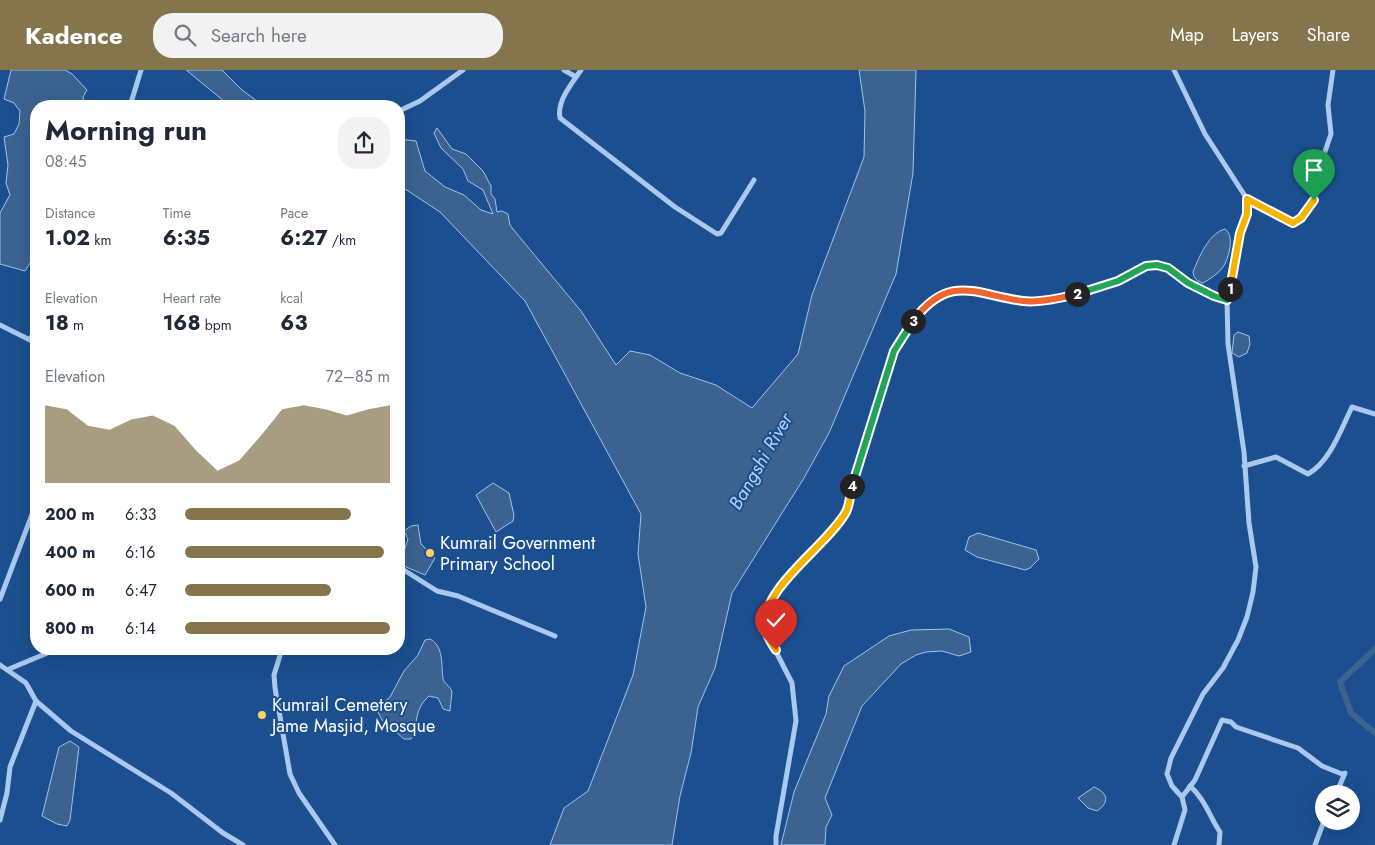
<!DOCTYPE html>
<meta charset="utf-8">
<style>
:root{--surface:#fff;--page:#f2f2f3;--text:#1f2937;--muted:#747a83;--accent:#84754c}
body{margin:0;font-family:Jost,sans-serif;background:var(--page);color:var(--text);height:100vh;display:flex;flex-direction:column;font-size:19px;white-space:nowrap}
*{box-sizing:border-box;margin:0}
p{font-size:16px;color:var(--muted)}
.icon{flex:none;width:28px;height:28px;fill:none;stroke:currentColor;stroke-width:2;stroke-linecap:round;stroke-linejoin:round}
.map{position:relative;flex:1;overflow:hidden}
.details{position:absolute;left:30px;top:30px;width:375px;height:555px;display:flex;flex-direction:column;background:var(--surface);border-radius:20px;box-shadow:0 5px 20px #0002}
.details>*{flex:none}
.tools{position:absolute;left:1315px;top:715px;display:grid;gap:10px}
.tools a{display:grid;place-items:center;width:45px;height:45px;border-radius:50%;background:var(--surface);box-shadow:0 5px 20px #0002;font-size:25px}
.pin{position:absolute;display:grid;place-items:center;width:42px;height:42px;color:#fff;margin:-51px -21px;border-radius:50% 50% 50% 0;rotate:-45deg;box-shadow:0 0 5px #0007}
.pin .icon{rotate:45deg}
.km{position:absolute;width:25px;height:25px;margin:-12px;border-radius:50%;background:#222;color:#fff;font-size:14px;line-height:25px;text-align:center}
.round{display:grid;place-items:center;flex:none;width:52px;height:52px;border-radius:20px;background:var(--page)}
.overview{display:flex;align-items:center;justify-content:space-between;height:85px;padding:0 15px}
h1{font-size:28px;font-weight:700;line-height:38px}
.metrics{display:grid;grid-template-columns:repeat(3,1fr);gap:8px;height:85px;padding:5px 15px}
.metrics div{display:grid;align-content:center}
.metrics b{font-size:21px;font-weight:700}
.metrics small{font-size:14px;font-weight:400}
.metrics p{font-size:14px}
.chart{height:140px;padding:10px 15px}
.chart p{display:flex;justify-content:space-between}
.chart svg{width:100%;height:90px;margin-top:5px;fill:var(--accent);opacity:.7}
ul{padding:0 15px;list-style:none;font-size:16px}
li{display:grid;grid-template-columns:80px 60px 1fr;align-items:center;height:38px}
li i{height:12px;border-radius:6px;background:var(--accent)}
header{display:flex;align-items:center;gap:30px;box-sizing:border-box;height:70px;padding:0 25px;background:var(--accent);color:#fff}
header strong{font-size:24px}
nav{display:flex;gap:28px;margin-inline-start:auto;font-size:18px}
.search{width:350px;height:45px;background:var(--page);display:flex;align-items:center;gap:12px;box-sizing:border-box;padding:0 18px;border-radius:20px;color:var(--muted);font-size:19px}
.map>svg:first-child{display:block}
</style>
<header>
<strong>Kadence</strong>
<div class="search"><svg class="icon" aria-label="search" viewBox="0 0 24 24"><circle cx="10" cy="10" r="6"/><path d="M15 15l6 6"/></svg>Search here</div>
<nav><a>Map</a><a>Layers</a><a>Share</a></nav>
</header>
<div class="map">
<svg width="1375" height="775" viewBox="0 0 1375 775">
<rect width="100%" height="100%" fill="#1b4f8f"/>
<!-- water -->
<g fill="#3c6290" stroke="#9cc4f0">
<polygon points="11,0 65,0 72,4 87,20 83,27 85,36 36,36 36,184 25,201 0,194 0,143 10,125 6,113 8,95 4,67 14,64 19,54 20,41 14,33 4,29"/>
<polygon points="186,0 222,0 242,20 264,36 230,36"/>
<polygon points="859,0 916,0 913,103 896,204 829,363 804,408 732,523 715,598 698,637 691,683 680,726 672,775 550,775 564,738 588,721 633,605 646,537 638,484 641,444 525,231 440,142 399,115 399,69 416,71 425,101 445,117 464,125 481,140 493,144 483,120 468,111 463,99 441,78 434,63 437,58 452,79 466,84 483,101 491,116 491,124 495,129 497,142 502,141 508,144 510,155 517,164 581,241 616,295 630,281 650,285 680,303 716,315 752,338 798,284 812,225 864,87 865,41"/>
<path d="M1225,159C1235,166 1229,188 1223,197C1218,204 1210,209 1203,213C1197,211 1194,209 1193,202C1199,187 1209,163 1225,159Z"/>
<polygon points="1238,262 1249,266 1250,274 1247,283 1239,287 1232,283 1234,265"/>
<polygon points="493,413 509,423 514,445 513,451 496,462 476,425"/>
<polygon points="418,455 421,474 435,488 425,505 404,496 402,487 408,469 404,461 411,456"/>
<polygon points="978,463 1036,480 1039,489 1030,498 1025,500 977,487 965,480 969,467"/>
<polygon points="949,559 969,567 971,582 959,586 942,581 926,582 916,585 901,594 862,636 825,728 832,745 826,757 825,775 781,775 794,722 826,644 829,626 844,596 889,566 911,560"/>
<path d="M430,569C444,576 441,595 443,608C443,613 450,616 452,621L450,641L443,639L438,628L429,626C411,642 420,657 411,669H404L382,650L378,642L382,634L390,627L404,601L418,585L425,570Z"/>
<polygon points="70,671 79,677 70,750 67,756 57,754 42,746 59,677"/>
<path d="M1094,717C1108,723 1110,732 1097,741L1088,738L1078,728Z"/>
</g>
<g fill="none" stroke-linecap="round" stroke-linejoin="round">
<!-- canal -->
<polyline stroke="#3c6290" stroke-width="6" points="1375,579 1340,612 1351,643 1375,663"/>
<!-- minor -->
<g stroke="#a9c9ee" stroke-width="5">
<polyline points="564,0 576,7 581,0"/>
<polyline points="1174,0 1205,64 1247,129 1247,144 1240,163 1227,230 1228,274 1244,382 1249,453 1256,497 1253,522 1247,547 1238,570 1223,598 1203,624 1171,688 1167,704 1172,716 1182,727 1185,740 1174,775"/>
<path d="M576,7C568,19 557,33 560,48L675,137L717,164L721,163L754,110"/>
<polyline points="130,36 141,0"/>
<polyline points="399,41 420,31 463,0"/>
<polyline points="1247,129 1293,153 1301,148 1314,130 1319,99 1331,64 1328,35 1333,0"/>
<polyline points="0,255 36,273"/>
<polyline points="30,269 36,260"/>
<path d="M1244,396L1276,387L1308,404C1330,392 1341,359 1352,337L1375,344"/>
<polyline points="399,497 437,521 458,526 555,566"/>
<polyline points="0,529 36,434"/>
<polyline points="282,579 274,605 275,618 290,704 299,723 335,775"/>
<polyline points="0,595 26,613 36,631 71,661 171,723 223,763 243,775"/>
<polyline points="9,599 57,579"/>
<path d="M1190,716C1204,728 1210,747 1220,762L1219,775"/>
<polyline points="1182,727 1195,710 1222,650 1231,652 1236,657 1298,678 1322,696 1342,704 1345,703 1336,724"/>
<polyline points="0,750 7,723 10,697 36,631"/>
<polyline points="776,775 776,766 796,651 792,613 769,568 765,555 767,541 785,510 822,472 846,441 856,400 889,294 895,281 922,240 956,219 975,221 1025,231 1066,227 1105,217 1146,196 1157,195 1168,198 1188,213 1214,227 1227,230"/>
<polyline points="1315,775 1324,751"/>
</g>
</g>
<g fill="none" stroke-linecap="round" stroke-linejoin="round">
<!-- split-1 casing -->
<g stroke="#fff" stroke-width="10">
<polyline id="split-1" points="1230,219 1240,163 1247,144 1247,129 1293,153 1301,148 1314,130"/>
</g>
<!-- split-2 casing -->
<g stroke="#fff" stroke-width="10">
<polyline id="split-2" points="1077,224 1118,211 1146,196 1157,195 1168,198 1188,213 1214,226 1227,230 1230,219"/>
</g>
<!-- split-3 casing -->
<g stroke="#fff" stroke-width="10">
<path id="split-3" d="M913,251C950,202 976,225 1023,231C1040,233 1061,228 1077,224"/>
</g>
<!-- split-4 casing -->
<g stroke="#fff" stroke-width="10">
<polyline id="split-4" points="852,416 890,294 894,281 913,251"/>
</g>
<!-- split-5 casing -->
<g stroke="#fff" stroke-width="10">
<path id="split-5" d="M776,580C771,573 766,565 765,556C762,517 827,476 846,442C850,434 850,424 852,416"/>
</g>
<!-- split-1 -->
<use href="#split-1" stroke="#f5b400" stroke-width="6"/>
<!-- split-2 -->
<use href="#split-2" stroke="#22a559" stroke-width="6"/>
<!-- split-3 -->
<use href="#split-3" stroke="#f0652b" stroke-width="6"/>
<!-- split-4 -->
<use href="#split-4" stroke="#22a559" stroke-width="6"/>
<!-- split-5 -->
<use href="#split-5" stroke="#f5b400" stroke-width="6"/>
</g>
<!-- markers -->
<g fill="#ffd166" stroke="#1b4f8f" stroke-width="2">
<circle cx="430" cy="483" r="5"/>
<circle cx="262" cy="645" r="5"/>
</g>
<g text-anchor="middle" stroke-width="4" stroke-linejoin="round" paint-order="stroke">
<!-- poi labels -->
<g font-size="18" fill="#fff" stroke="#1b4f8f" text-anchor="start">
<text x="440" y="479">Kumrail Government<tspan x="440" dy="21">Primary School</tspan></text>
<text x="272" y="641">Kumrail Cemetery<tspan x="272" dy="21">Jame Masjid, Mosque</tspan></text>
</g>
<!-- water labels -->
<g font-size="19" font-style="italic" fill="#b5d3f5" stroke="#1b4f8f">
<text transform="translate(760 391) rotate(-60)" y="7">Bangshi River</text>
</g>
</g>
</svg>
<div class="tools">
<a><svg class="icon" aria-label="layers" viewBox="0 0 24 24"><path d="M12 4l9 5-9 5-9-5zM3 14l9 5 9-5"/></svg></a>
</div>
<div class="pin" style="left:1314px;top:130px;background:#1e9e55"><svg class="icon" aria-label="arrive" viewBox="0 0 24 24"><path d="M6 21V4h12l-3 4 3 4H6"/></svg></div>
<div class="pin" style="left:776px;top:580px;background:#d93025"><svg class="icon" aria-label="check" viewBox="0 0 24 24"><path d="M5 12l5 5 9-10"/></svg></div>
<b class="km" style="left:1230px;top:219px">1</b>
<b class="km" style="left:1077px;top:224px">2</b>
<b class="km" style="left:913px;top:251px">3</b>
<b class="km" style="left:852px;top:416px">4</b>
<section class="details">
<div class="overview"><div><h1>Morning run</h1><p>08:45</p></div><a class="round"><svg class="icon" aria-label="share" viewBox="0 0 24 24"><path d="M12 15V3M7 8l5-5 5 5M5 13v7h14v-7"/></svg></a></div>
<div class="metrics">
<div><p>Distance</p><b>1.02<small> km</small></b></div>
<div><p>Time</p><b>6:35</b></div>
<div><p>Pace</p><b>6:27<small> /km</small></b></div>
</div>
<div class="metrics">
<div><p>Elevation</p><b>18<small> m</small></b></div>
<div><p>Heart rate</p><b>168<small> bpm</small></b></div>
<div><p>kcal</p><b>63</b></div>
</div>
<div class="chart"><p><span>Elevation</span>72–85 m</p>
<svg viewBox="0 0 160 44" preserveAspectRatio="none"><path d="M0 44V6L10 8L20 16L30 18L40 13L50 11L60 16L70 28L80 38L90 33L100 21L110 8L120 6L130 8L140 11L150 8L160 6V44z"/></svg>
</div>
<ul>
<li><b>200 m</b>6:33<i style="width:81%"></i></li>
<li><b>400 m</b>6:16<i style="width:97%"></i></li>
<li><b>600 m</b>6:47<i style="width:71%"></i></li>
<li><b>800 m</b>6:14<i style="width:100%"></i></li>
</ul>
</section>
</div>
